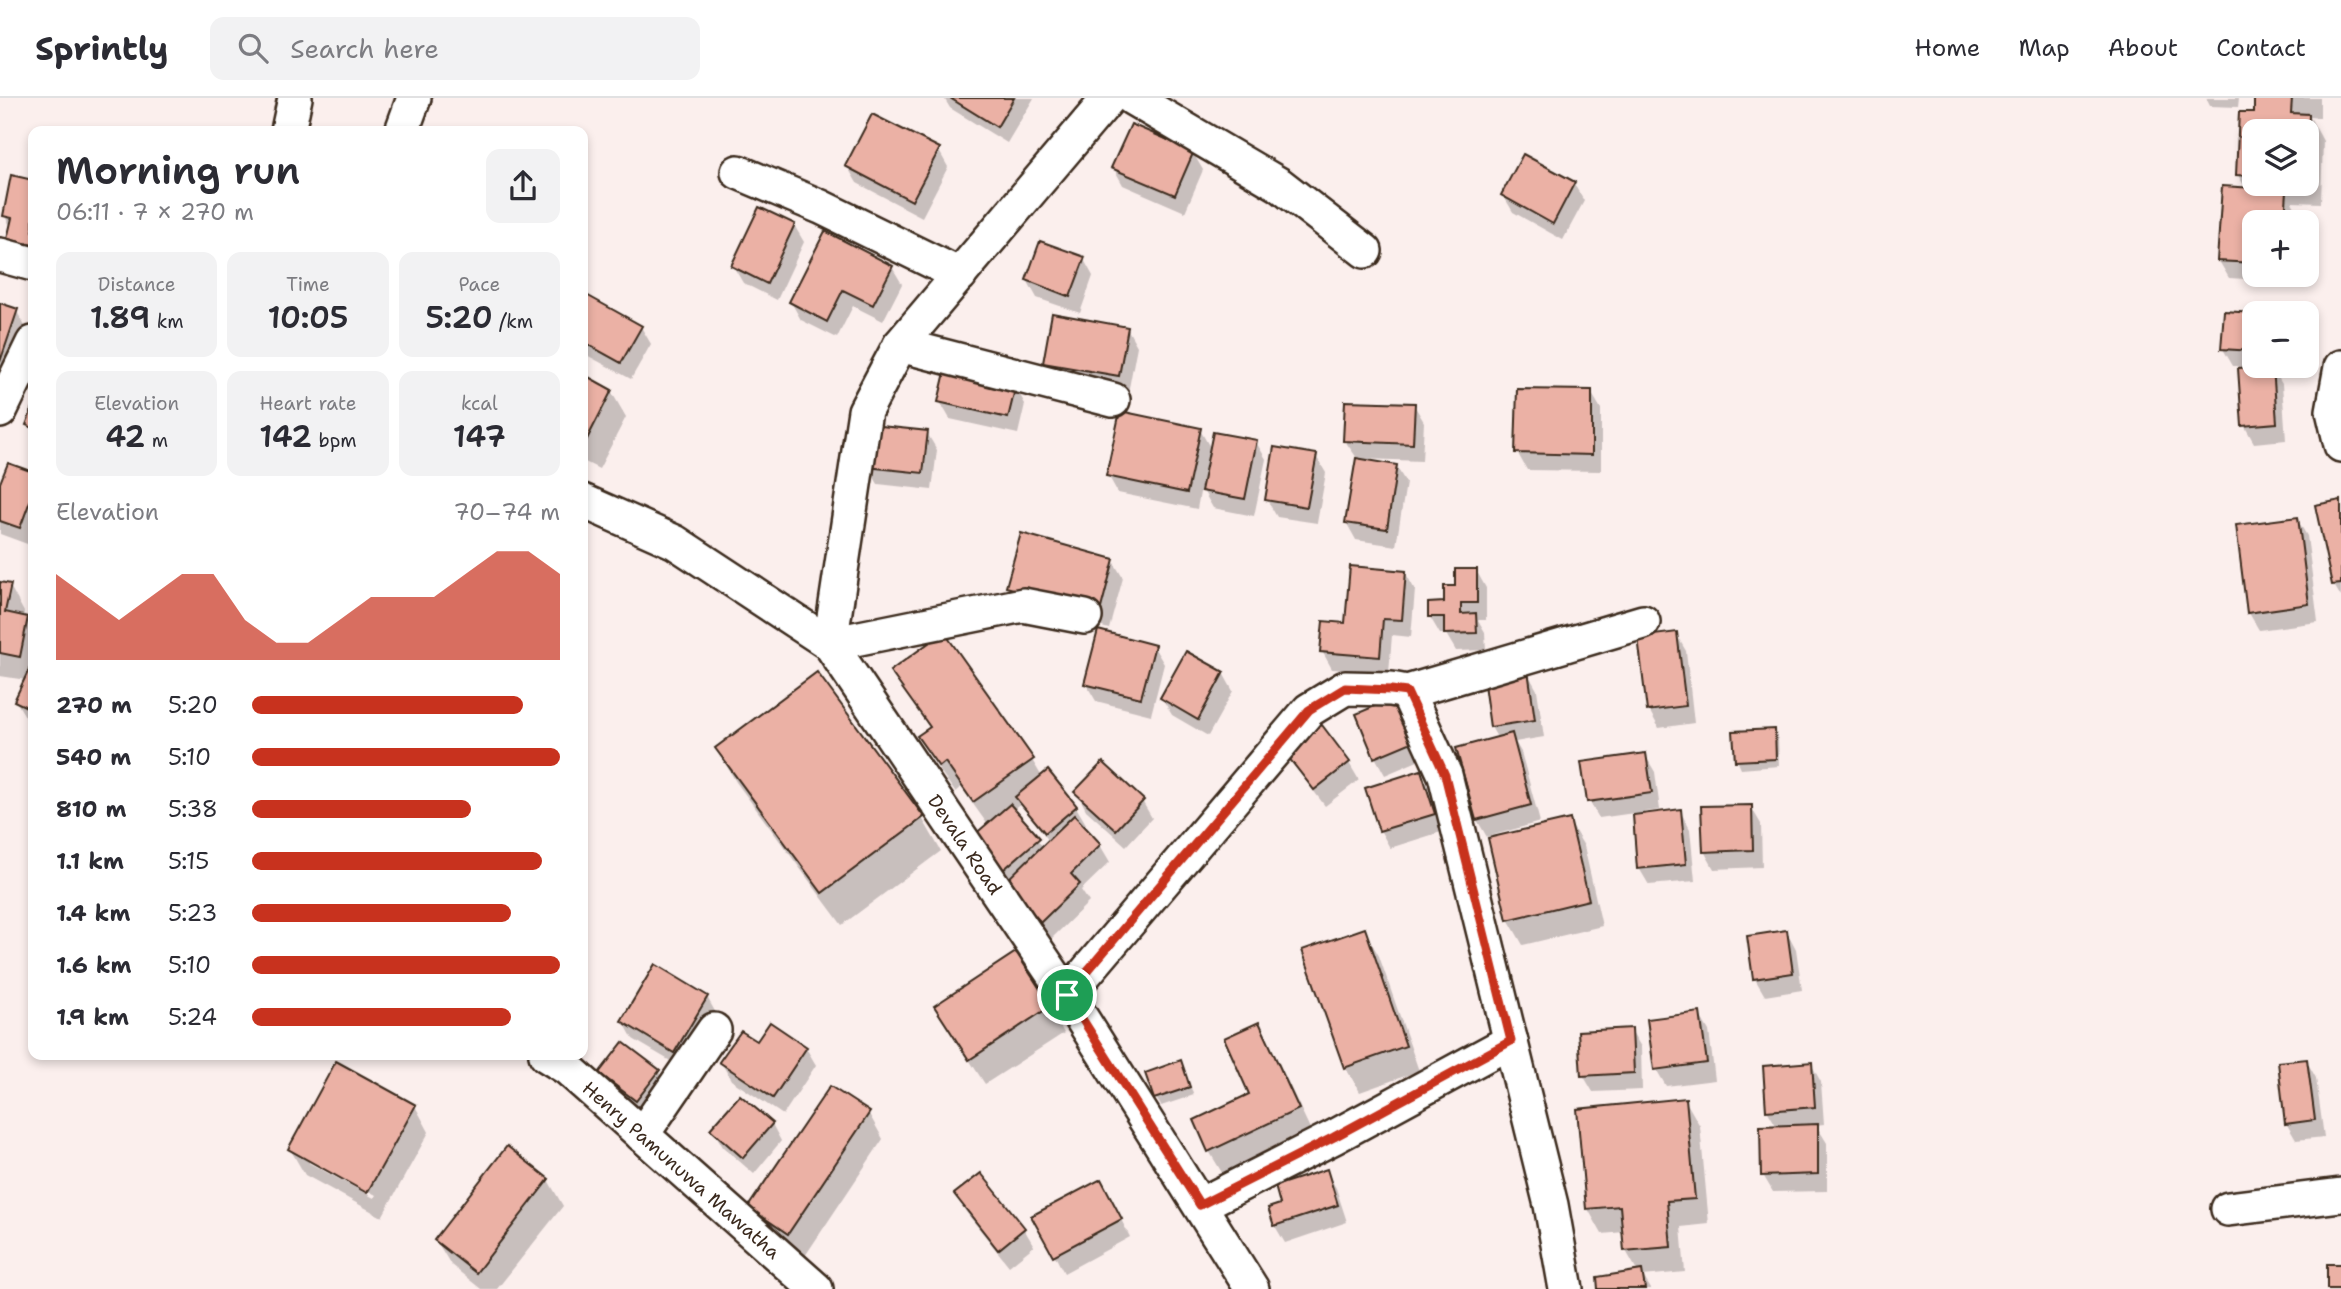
<!DOCTYPE html>
<meta charset="utf-8">
<style>
:root{--surface:#fff;--page:#f2f2f3;--text:#2b2b33;--muted:#7c7c81;--line:#e1e1e2;--accent:#c8321e}
body{margin:0;font-family:"Shantell Sans",sans-serif;background:var(--page);color:var(--text);height:100vh;display:flex;flex-direction:column;font-size:26px;white-space:nowrap}
*{box-sizing:border-box;margin:0}
p{font-size:23px;color:var(--muted)}
.icon{flex:none;width:38px;height:38px;fill:none;stroke:currentColor;stroke-width:2;stroke-linecap:round;stroke-linejoin:round}
.map{position:relative;flex:1;overflow:hidden}
.details{position:absolute;left:28px;top:28px;width:560px;height:934px;display:flex;flex-direction:column;background:var(--surface);border-radius:14px;box-shadow:0 4px 10px #0003}
.details>*{flex:none}
.buttons{position:absolute;left:2242px;top:21px;display:grid;gap:14px}
.buttons a{display:grid;place-items:center;width:77px;height:77px;border-radius:14px;background:var(--surface);box-shadow:0 4px 10px #0003;font-size:35px}
.pin{position:absolute;display:grid;place-items:center;width:60px;height:60px;color:#fff;margin:-30px;border:4px solid #fff;border-radius:50%;box-shadow:0 2px 7px #0007}
.round{display:grid;place-items:center;flex:none;width:74px;height:74px;border-radius:14px;background:var(--page)}
.headline{display:flex;align-items:center;justify-content:space-between;height:119px;padding:0 28px}
h1{font-size:38px;font-weight:600;line-height:52px}
.figures{display:grid;grid-template-columns:repeat(3,1fr);gap:10px;height:119px;padding:7px 28px}
.figures div{display:grid;align-content:center;border-radius:14px;background:var(--page);text-align:center}
.figures b{font-size:30px;font-weight:600}
.figures small{font-size:19px;font-weight:400}
.figures p{font-size:19px}
.chart{height:196px;padding:14px 28px}
.chart p{display:flex;justify-content:space-between}
.chart svg{width:100%;height:126px;margin-top:7px;fill:var(--accent);opacity:.7}
ul{padding:0 28px;list-style:none;font-size:23px}
li{display:grid;grid-template-columns:112px 84px 1fr;align-items:center;height:52px}
li i{height:18px;border-radius:9px;background:var(--accent)}
header{display:flex;align-items:center;gap:42px;box-sizing:border-box;height:98px;padding:0 35px;background:var(--surface);border-bottom:2px solid var(--line)}
header strong{font-size:33px}
nav{display:flex;gap:38px;margin-inline-start:auto;font-size:24px}
.search{width:490px;height:63px;background:var(--page);display:flex;align-items:center;gap:18px;box-sizing:border-box;padding:0 24px;border-radius:14px;color:var(--muted);font-size:26px}
.map>svg:first-child{display:block}
</style>
<header>
<strong>Sprintly</strong>
<div class="search"><svg class="icon" aria-label="search" viewBox="0 0 24 24"><circle cx="10" cy="10" r="6"/><path d="M15 15l6 6"/></svg>Search here</div>
<nav><a>Home</a><a>Map</a><a>About</a><a>Contact</a></nav>
</header>
<div class="map">
<svg width="2341" height="1191" viewBox="0 0 2341 1191">
<rect width="100%" height="100%" fill="#fbefed"/>
<filter id="ink" filterUnits="userSpaceOnUse"><feTurbulence type="fractalNoise" baseFrequency=".0143" numOctaves="2"/><feDisplacementMap in="SourceGraphic" scale="14" xChannelSelector="R" yChannelSelector="G"/><feConvolveMatrix kernelMatrix="1 2 1 2 8 2 1 2 1" color-interpolation-filters="sRGB"/></filter>
<g filter="url(#ink)">
<!-- shadow -->
<g fill="#0003" fill-rule="evenodd">
<polygon points="944,0 1034,0 1007,45 950,10"/>
<polygon points="2206,0 2239,0 2238,9 2210,8"/>
<path d="M2253,0H2320V20L2310,19L2323,43L2321,105L2292,104L2296,111L2295,124H2254V177H2292V184L2229,180L2219,163L2246,91L2238,77L2256,15V4ZM2254,33H2306V86H2254Z"/>
<polygon points="938,51 948,69 922,119 857,85 847,68"/>
<polygon points="1193,55 1203,72 1185,114 1123,87 1113,69"/>
<polygon points="13,79 33,84 33,161 19,158 9,141 11,129 4,117"/>
<polygon points="1574,86 1584,103 1563,142 1513,114 1503,97"/>
<polygon points="794,127 804,144 777,202 743,185 733,168"/>
<polygon points="1083,160 1093,178 1080,215 1037,200 1027,182"/>
<polygon points="892,169 902,186 883,223 853,208 837,240 801,222 791,204"/>
<polygon points="583,197 641,229 651,246 631,281 583,255"/>
<polygon points="0,207 16,212 26,230 2,301 0,301"/>
<polygon points="2254,217 2254,268 2290,268 2290,272 2273,271 2282,286 2286,342 2254,345 2244,327 2239,268 2233,268 2223,251"/>
<polygon points="1127,230 1137,248 1128,295 1055,282 1045,265"/>
<polygon points="583,278 611,293 626,319 599,371 583,363"/>
<polygon points="1015,288 1025,306 1018,336 950,321 940,304"/>
<polygon points="1591,294 1601,311 1601,373 1527,372 1517,354"/>
<polygon points="1414,307 1424,324 1422,363 1364,361 1364,363 1396,368 1406,385 1396,448 1356,442 1346,424 1357,360 1345,343"/>
<polygon points="1200,332 1211,351 1256,344 1266,361 1254,418 1213,410 1201,389 1197,411 1118,395 1108,377"/>
<polygon points="927,335 937,352 932,392 878,386 868,369"/>
<polygon points="1316,358 1326,375 1317,425 1277,419 1267,402"/>
<polygon points="9,367 33,376 33,438 30,447 0,436 0,389"/>
<polygon points="2341,403 2341,499 2334,487 2317,409"/>
<polygon points="2297,421 2307,438 2318,524 2259,532 2249,515"/>
<polygon points="1113,463 1123,480 1109,531 1018,506 1008,488"/>
<polygon points="1476,472 1486,490 1486,522 1478,522 1485,534 1486,552 1456,553 1446,536 1440,536 1430,519 1430,506 1446,506 1457,490"/>
<polygon points="1405,474 1415,492 1411,539 1392,537 1389,575 1332,571 1322,553 1347,527"/>
<polygon points="0,486 10,488 24,514 23,520 27,521 33,531 33,623 26,620 16,603 26,582 0,578"/>
<polygon points="1676,536 1686,553 1694,625 1659,630 1649,612"/>
<polygon points="1154,549 1164,566 1151,617 1096,603 1086,586"/>
<path d="M892,573L1032,662L1042,679L1076,709L1086,726L1082,729L1100,747L1110,764L1081,792L1089,804L1052,840L1016,803L985,755L988,727L961,689L955,694L934,664L919,639L930,631ZM1021,706L1049,743L1043,749L1013,712Z"/>
<polygon points="1527,574 1537,592 1544,639 1515,644 1521,654 1540,724 1490,738 1490,741 1569,723 1584,748 1602,828 1523,847 1508,821 1489,738 1487,739 1477,722 1458,652 1498,641 1491,629"/>
<polygon points="1223,575 1233,593 1208,638 1172,617 1162,600"/>
<polygon points="1393,602 1420,662 1385,677 1375,659 1358,617"/>
<polygon points="1774,633 1778,641 1779,668 1741,671 1737,662"/>
<polygon points="717,651 922,720 941,753 842,827 736,684"/>
<polygon points="1288,655 1349,665 1359,682 1325,708 1298,672"/>
<polygon points="1645,657 1655,674 1660,712 1644,714 1645,717 1680,713 1690,731 1695,783 1649,787 1639,770 1634,715 1599,720 1589,703"/>
<polygon points="1420,674 1430,691 1444,733 1390,750 1380,732"/>
<polygon points="1077,694 1142,703 1152,720 1126,748 1086,712"/>
<polygon points="1751,709 1761,726 1762,769 1714,771 1704,753"/>
<polygon points="1364,832 1379,858 1419,973 1360,994 1345,969"/>
<polygon points="1787,834 1796,851 1802,892 1765,898 1755,881"/>
<polygon points="707,899 717,917 684,971 633,941 623,923"/>
<polygon points="1049,909 1064,935 985,986 951,934"/>
<polygon points="1699,916 1709,933 1715,982 1666,988 1656,971"/>
<polygon points="1258,926 1273,952 1313,1037 1224,1078 1209,1053 1251,997"/>
<polygon points="1631,932 1641,949 1642,992 1593,994 1583,977"/>
<polygon points="757,946 806,950 816,967 783,1017 731,982 721,964"/>
<polygon points="2306,962 2316,980 2324,1039 2296,1042 2286,1025"/>
<polygon points="1180,964 1194,997 1161,1008 1156,1000"/>
<polygon points="1811,966 1821,984 1824,1026 1816,1027 1827,1045 1827,1093 1773,1094 1763,1077 1777,1029 1767,1012"/>
<polygon points="658,973 668,990 646,1019 611,993 602,975"/>
<polygon points="1685,1002 1700,1028 1709,1126 1681,1129 1685,1174 1643,1178 1651,1191 1600,1191 1638,1174 1626,1153 1624,1134 1602,1136 1588,1111"/>
<path d="M415,1008L429,1034L382,1119L305,1077L290,1051ZM309,1061L376,1097L374,1100L309,1065Z"/>
<polygon points="869,1016 883,1041 803,1161 765,1135 750,1109"/>
<polygon points="772,1026 781,1043 754,1076 723,1049 713,1032"/>
<polygon points="1326,1073 1336,1090 1347,1124 1285,1145 1275,1128 1270,1111 1282,1107"/>
<polygon points="548,1082 563,1108 497,1191 481,1191 451,1167 436,1142"/>
<polygon points="956,1097 1024,1131 1034,1148 1009,1168 966,1114"/>
<polygon points="1110,1100 1130,1139 1064,1175 1034,1118"/>
</g>
<!-- building -->
<g fill="#ebb1a5" stroke="#3b2a1e" stroke-width="2">
<polygon points="950,0 1014,0 997,29"/>
<polygon points="2254,0 2292,0 2291,15 2309,16 2307,79 2306,33 2254,33 2254,78 2236,77 2239,14 2254,14"/>
<polygon points="872,16 940,50 912,103 845,68"/>
<polygon points="1131,26 1194,53 1175,97 1111,70"/>
<polygon points="1523,56 1575,84 1553,126 1501,97"/>
<polygon points="11,77 33,82 33,147 7,141 12,120 3,118"/>
<polygon points="2222,88 2287,92 2285,124 2254,124 2254,165 2217,163"/>
<polygon points="759,109 795,126 767,186 731,168"/>
<polygon points="825,133 893,168 873,207 843,192 827,224 789,204"/>
<polygon points="1040,143 1085,159 1070,199 1026,182"/>
<polygon points="583,195 642,228 621,265 583,244"/>
<polygon points="0,205 18,211 0,264"/>
<polygon points="2224,213 2254,215 2254,253 2221,251"/>
<polygon points="1052,215 1128,229 1119,278 1043,265"/>
<polygon points="2273,268 2277,325 2242,328 2238,270"/>
<polygon points="946,270 1016,287 1008,320 938,304"/>
<polygon points="583,276 612,292 584,347 583,346"/>
<polygon points="1517,291 1592,292 1592,357 1515,355"/>
<polygon points="1345,303 1415,305 1413,346 1343,343"/>
<polygon points="33,309 33,330 26,327"/>
<polygon points="1120,313 1201,330 1187,395 1106,378"/>
<polygon points="871,327 928,333 923,375 867,369"/>
<polygon points="1213,334 1257,342 1245,401 1201,393"/>
<polygon points="1274,349 1317,356 1307,409 1265,402"/>
<polygon points="1356,360 1397,367 1387,431 1345,425"/>
<polygon points="8,365 33,374 33,395 20,430 0,423 0,385"/>
<polygon points="2341,402 2341,486 2332,487 2315,407"/>
<polygon points="2298,419 2309,506 2247,515 2236,427"/>
<polygon points="1021,435 1114,461 1100,514 1006,489"/>
<polygon points="1350,468 1406,473 1402,522 1383,521 1380,559 1320,554 1323,523 1345,525"/>
<polygon points="1455,471 1477,471 1477,505 1461,505 1461,516 1476,515 1477,535 1444,536 1444,519 1428,519 1428,505 1444,504 1444,488 1455,488"/>
<polygon points="0,484 11,486 5,514 28,519 20,559 0,555"/>
<polygon points="1098,532 1155,547 1141,600 1084,586"/>
<polygon points="944,534 1034,661 973,704 945,664 939,669 917,638 930,629 890,573"/>
<polygon points="1677,534 1686,608 1647,613 1638,539"/>
<polygon points="1186,553 1224,574 1198,622 1160,600"/>
<polygon points="33,563 33,612 14,603"/>
<polygon points="1528,572 1535,622 1490,629 1483,579"/>
<polygon points="817,574 924,719 822,795 715,650"/>
<polygon points="1394,600 1412,644 1374,660 1356,616"/>
<polygon points="1322,627 1350,664 1314,692 1285,655"/>
<polygon points="1775,631 1776,661 1735,663 1733,633"/>
<polygon points="1512,635 1531,707 1476,722 1456,650"/>
<polygon points="1646,655 1652,695 1587,704 1581,664"/>
<polygon points="1103,664 1144,702 1116,732 1074,694"/>
<polygon points="1048,672 1077,708 1045,735 1015,699"/>
<polygon points="1421,672 1435,716 1379,733 1365,690"/>
<polygon points="1010,706 1040,740 1003,772 973,738"/>
<polygon points="1752,707 1753,752 1703,754 1701,708"/>
<polygon points="1681,711 1686,766 1637,771 1633,717"/>
<polygon points="1074,717 1101,746 1071,776 1080,786 1041,824 1004,785"/>
<polygon points="1570,721 1589,802 1507,822 1488,740"/>
<polygon points="1365,830 1406,948 1344,970 1302,852"/>
<polygon points="1787,832 1793,875 1753,881 1747,838"/>
<polygon points="1016,854 1051,908 969,962 934,908"/>
<polygon points="655,866 708,898 674,955 621,923"/>
<polygon points="1700,914 1707,965 1654,972 1647,921"/>
<polygon points="770,924 807,949 773,1000 719,964 741,933 757,943"/>
<polygon points="1259,924 1299,1011 1208,1054 1194,1022 1249,996 1224,940"/>
<polygon points="1632,930 1634,975 1581,978 1578,933"/>
<polygon points="623,944 660,972 636,1003 599,975"/>
<polygon points="2307,961 2315,1022 2285,1026 2278,964"/>
<polygon points="1181,962 1190,989 1154,1001 1145,975"/>
<polygon points="336,963 416,1007 367,1095 288,1051"/>
<polygon points="1812,964 1815,1009 1766,1013 1763,968"/>
<polygon points="830,988 870,1014 788,1136 748,1109"/>
<polygon points="740,997 773,1025 743,1060 710,1031"/>
<polygon points="1686,1000 1695,1101 1667,1103 1671,1149 1624,1153 1620,1108 1586,1111 1577,1011"/>
<polygon points="1818,1026 1818,1076 1761,1078 1760,1028"/>
<polygon points="507,1048 549,1081 476,1175 434,1142"/>
<polygon points="1327,1071 1338,1107 1274,1128 1268,1110 1280,1106 1275,1088"/>
<polygon points="981,1075 1025,1130 998,1152 954,1096"/>
<polygon points="1101,1081 1122,1121 1053,1158 1031,1118"/>
<rect x="2327" y="1166" width="14" height="25"/>
<polygon points="1642,1172 1645,1191 1598,1191 1597,1179"/>
</g>
<g fill="none" stroke-linecap="round" stroke-linejoin="round">
<!-- street casing -->
<g stroke="#3b2a1e" stroke-width="38">
<g id="street">
<polyline points="1132,0 1280,87 1365,153"/>
<polyline points="288,33 295,0"/>
<polyline points="402,33 414,0"/>
<polyline points="738,74 821,109 960,177"/>
<polyline points="0,157 33,166"/>
<polyline points="900,247 1113,302"/>
<polyline points="2341,269 2333,313 2341,347"/>
<polyline points="0,313 33,245"/>
<path id="s1" d="M583,403L675,444L830,546L1067,897L1252,1191"/>
<polyline points="1085,519 1023,507 830,546 865,313 900,247 1109,0"/>
<polyline points="1407,594 1445,677 1551,1107 1566,1191"/>
<polyline points="1067,897 1309,612 1345,590 1391,591 1407,594 1643,524"/>
<path id="s2" d="M546,957L567,970L816,1191"/>
<polyline points="642,1037 714,932"/>
<polyline points="1200,1107 1334,1039 1511,943"/>
<polyline points="2228,1111 2341,1097"/>
</g>
</g>
<!-- street -->
<use href="#street" stroke="#fff" stroke-width="33"/>
</g>
</g>
<g fill="none" stroke-linecap="round" stroke-linejoin="round" filter="url(#ink)">
<!-- route casing -->
<g stroke="#fff" stroke-width="14">
<polygon id="route" points="1345,590 1391,592 1407,594 1445,677 1511,943 1334,1039 1200,1107 1067,897 1309,612"/>
</g>
<!-- route -->
<use href="#route" stroke="#c8321e" stroke-width="9"/>
</g>
<g text-anchor="middle" stroke-width="5" stroke-linejoin="round" paint-order="stroke">
<!-- street labels -->
<g font-size="19" fill="#3b2a1e" stroke="#fff">
<text dy="7" stroke="none"><textPath href="#s1" startOffset="528">Devala Road</textPath></text>
<text dy="7" stroke="none"><textPath href="#s2" startOffset="178">Henry Pamunuwa Mawatha</textPath></text>
</g>
</g>
</svg>
<div class="buttons">
<a><svg class="icon" aria-label="layers" viewBox="0 0 24 24"><path d="M12 4l9 5-9 5-9-5zM3 14l9 5 9-5"/></svg></a>
<a>+</a>
<a>−</a>
</div>
<div class="pin" style="left:1067px;top:897px;background:#1e9e55"><svg class="icon" aria-label="arrive" viewBox="0 0 24 24"><path d="M6 21V4h12l-3 4 3 4H6"/></svg></div>
<section class="details">
<div class="headline"><div><h1>Morning run</h1><p>06:11 · 7 × 270 m</p></div><a class="round"><svg class="icon" aria-label="share" viewBox="0 0 24 24"><path d="M12 15V3M7 8l5-5 5 5M5 13v7h14v-7"/></svg></a></div>
<div class="figures">
<div><p>Distance</p><b>1.89<small> km</small></b></div>
<div><p>Time</p><b>10:05</b></div>
<div><p>Pace</p><b>5:20<small> /km</small></b></div>
</div>
<div class="figures">
<div><p>Elevation</p><b>42<small> m</small></b></div>
<div><p>Heart rate</p><b>142<small> bpm</small></b></div>
<div><p>kcal</p><b>147</b></div>
</div>
<div class="chart"><p><span>Elevation</span>70–74 m</p>
<svg viewBox="0 0 160 44" preserveAspectRatio="none"><path d="M0 44V14L10 22L20 30L30 22L40 14L50 14L60 30L70 38L80 38L90 30L100 22L110 22L120 22L130 14L140 6L150 6L160 14V44z"/></svg>
</div>
<ul>
<li><b>270 m</b>5:20<i style="width:88%"></i></li>
<li><b>540 m</b>5:10<i style="width:100%"></i></li>
<li><b>810 m</b>5:38<i style="width:71%"></i></li>
<li><b>1.1 km</b>5:15<i style="width:94%"></i></li>
<li><b>1.4 km</b>5:23<i style="width:84%"></i></li>
<li><b>1.6 km</b>5:10<i style="width:100%"></i></li>
<li><b>1.9 km</b>5:24<i style="width:84%"></i></li>
</ul>
</section>
</div>
